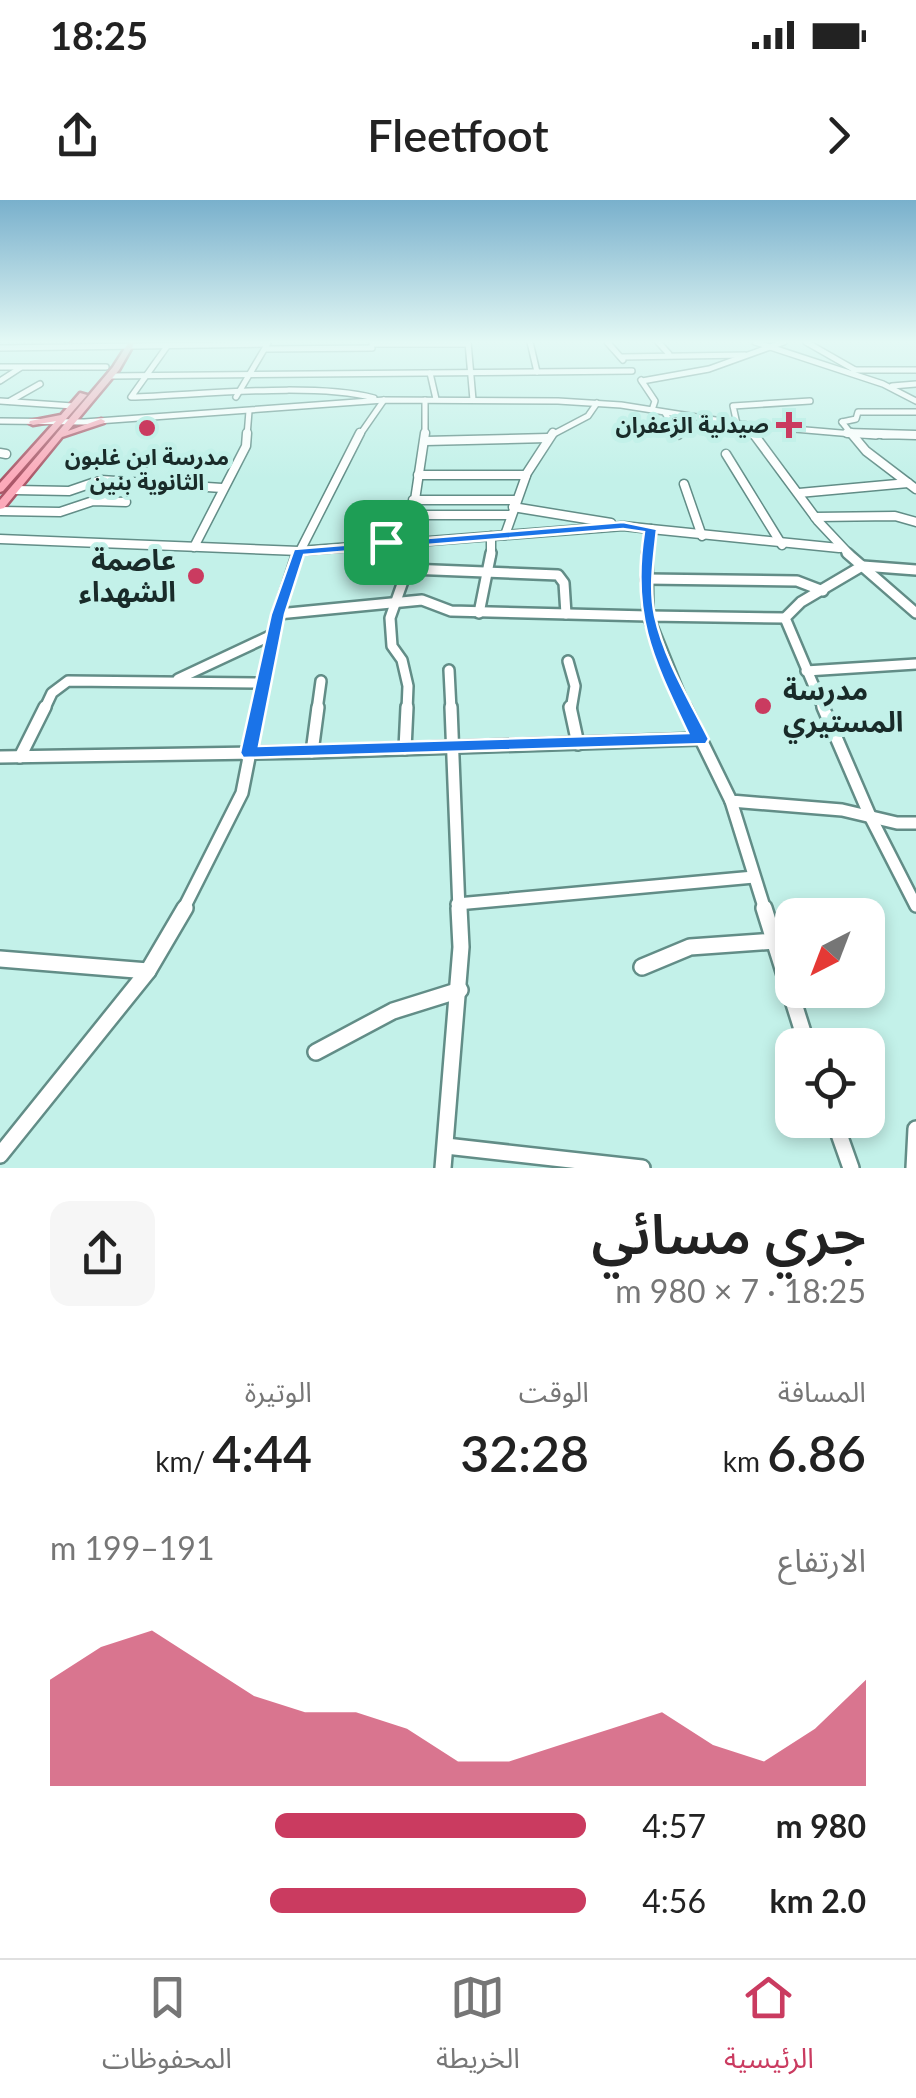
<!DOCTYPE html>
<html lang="ar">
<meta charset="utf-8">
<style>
:root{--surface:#fff;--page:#f6f6f6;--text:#222;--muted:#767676;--line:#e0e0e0;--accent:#ca3b60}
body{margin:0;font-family:Lato,"Noto Sans Arabic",sans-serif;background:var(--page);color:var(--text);direction:rtl;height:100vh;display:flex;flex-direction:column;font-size:38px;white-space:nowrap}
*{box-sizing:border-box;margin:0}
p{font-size:32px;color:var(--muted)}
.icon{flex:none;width:55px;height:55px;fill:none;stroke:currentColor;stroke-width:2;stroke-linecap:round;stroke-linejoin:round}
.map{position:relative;height:968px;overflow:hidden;direction:ltr}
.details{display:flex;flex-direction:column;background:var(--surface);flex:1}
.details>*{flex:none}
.needle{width:65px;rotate:222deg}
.fabs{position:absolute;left:775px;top:698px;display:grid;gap:20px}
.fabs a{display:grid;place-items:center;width:110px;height:110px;border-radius:20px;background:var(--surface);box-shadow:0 5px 15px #0003;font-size:50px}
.pin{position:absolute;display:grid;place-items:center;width:85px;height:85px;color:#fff;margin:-42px;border-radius:20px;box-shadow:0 5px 15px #0006}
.round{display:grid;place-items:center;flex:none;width:105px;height:105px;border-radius:20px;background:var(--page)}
.summary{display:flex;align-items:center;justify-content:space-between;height:170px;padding:0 50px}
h1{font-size:55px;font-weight:600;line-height:75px}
.metrics{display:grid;grid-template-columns:repeat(3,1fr);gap:15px;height:170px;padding:10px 50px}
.metrics div{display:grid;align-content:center}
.metrics b{font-size:50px;font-weight:600}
.metrics small{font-size:28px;font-weight:400}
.metrics p{font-size:28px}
.chart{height:280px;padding:20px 50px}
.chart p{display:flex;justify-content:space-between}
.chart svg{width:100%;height:180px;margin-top:10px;fill:var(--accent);opacity:.7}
ul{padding:0 50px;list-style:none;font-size:32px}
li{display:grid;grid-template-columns:160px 120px 1fr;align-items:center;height:75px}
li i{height:25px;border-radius:12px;background:var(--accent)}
.status{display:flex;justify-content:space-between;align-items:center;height:70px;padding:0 50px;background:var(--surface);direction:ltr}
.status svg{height:28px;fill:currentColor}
header{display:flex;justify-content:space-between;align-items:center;height:130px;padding:0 50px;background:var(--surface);font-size:45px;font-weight:600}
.menu{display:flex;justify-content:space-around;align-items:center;height:140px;border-top:2px solid var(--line);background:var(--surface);font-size:28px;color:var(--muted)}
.menu a{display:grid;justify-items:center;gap:5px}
.menu .active{color:var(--accent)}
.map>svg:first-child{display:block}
</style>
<div class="status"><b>18:25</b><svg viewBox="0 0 49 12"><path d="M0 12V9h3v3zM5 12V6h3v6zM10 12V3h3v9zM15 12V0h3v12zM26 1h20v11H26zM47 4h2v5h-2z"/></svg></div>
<header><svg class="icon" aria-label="forward" viewBox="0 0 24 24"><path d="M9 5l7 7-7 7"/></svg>Fleetfoot<svg class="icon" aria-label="share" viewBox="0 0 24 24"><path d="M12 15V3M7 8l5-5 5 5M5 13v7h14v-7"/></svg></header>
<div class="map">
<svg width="916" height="968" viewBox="0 0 916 968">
<rect width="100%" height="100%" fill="#c3f1e9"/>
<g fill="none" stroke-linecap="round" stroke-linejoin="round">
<!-- minor-far4 casing -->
<g stroke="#628d87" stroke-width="8">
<g id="minor-far4">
<polyline points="468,142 473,200"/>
<polyline points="530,142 537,172"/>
<polyline points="607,142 623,160"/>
<polyline points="658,142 669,154"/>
<polyline points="755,142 883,184 916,201"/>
<polyline points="806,142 855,170"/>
<polyline points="372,144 468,144"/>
<path d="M168,145L131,197C199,195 312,182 374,198"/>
<polyline points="0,148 267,144"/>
<polyline points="265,149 372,148"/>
<polyline points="621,157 745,155"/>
<polyline points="0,167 106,167"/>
<polyline points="854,170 916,170"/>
<polyline points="430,173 436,199"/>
<polyline points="110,176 632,171"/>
<polyline points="641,180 655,201 652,210"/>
<polyline points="0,181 20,168"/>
<polyline points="642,181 709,169 784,142"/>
<polyline points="892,186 916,184"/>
<polyline points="236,197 268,143"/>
<polyline points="0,201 73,206"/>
<polyline points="10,201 40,184"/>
<polyline points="665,213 679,236"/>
<polyline points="0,221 84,222 384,200 558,201 621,205 747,225 876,236"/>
<polyline points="842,222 853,236"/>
<polyline points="842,222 856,219 858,212 916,212"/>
<polyline points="737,224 733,206 810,201"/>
<polyline points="247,236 249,211"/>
<polyline points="359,236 384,200"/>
<polyline points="425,236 425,200"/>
<polyline points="550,236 588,216 597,203"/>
<polyline points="753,236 754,226"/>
<polyline points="883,236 916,235"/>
</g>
</g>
<!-- minor-far3 casing -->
<g stroke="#628d87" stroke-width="11">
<g id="minor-far3">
<polyline points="753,233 818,321 850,355"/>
<polyline points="847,233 916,235"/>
<polyline points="851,233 866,251 916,289"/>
<polyline points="425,241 548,238"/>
<polyline points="0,253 6,254"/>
<polyline points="726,254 782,345"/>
<polyline points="418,275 526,275"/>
<polyline points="684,284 702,336"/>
<polyline points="15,290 69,291 101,280 222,288"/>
<polyline points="799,293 908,283"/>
<polyline points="413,300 515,300"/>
<polyline points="513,307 611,323"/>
<polyline points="0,311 60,312 93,301 126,302"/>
<polyline points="411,315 511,315"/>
<polyline points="815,317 895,316 916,322"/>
<polyline points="505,335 527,273 553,233"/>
<polyline points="0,339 299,351 623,326 651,329"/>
<polyline points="409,340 425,233"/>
<polyline points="194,347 246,246 247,233"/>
<polyline points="298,355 360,233"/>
<polyline points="412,355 418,340"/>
<polyline points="491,355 491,336"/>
<polyline points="647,355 651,329 839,348"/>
</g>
</g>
<!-- minor-far2 casing -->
<g stroke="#628d87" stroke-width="14">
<g id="minor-far2">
<polyline points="862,366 916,413"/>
<polyline points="863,366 916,370"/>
<polyline points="409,369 558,375 564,383 566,414"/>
<polyline points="646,379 797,381 823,391"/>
<polyline points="479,413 491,353"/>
<polyline points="278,414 422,400 451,411 648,416 647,353"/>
<polyline points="568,461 575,486 571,510"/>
<polyline points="449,470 451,510"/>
<polyline points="806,471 916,464"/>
<polyline points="178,479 274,434"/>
<polyline points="44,510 52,493 68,481 264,483"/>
<polyline points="259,510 278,414 298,353"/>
<polyline points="317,510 321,481"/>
<polyline points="407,510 408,486 402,460 392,446 390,418 413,353"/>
<polyline points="686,510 648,416 785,418"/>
<polyline points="824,510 785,418 801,402 862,366 847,353"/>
</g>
</g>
<!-- minor-far1 casing -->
<g stroke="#628d87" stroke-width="16">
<g id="minor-far1">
<polyline points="451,507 459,710"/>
<polyline points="570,507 578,544"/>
<polyline points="685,507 731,601 842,610 897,623 916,623"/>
<polyline points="823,507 870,616 916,706"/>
<polyline points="405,549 407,507"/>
<polyline points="312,552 318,507"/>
<polyline points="0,557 312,552 700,539"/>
<polyline points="20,557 45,507"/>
<polyline points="731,601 765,710"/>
<polyline points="457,704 754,677"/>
<polyline points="183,710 242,593 259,507"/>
</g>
</g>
<!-- minor casing -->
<g stroke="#628d87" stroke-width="20">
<g id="minor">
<polyline points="764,708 807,845"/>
<polyline points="0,759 148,771"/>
<polyline points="642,767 690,747 775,741"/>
<polyline points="316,852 393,811 460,790"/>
<polyline points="834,920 851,968"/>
<polyline points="446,946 642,968"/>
<polyline points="0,955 148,771 185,708"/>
<polyline points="443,968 461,747 459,708"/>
<polyline points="914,968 916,929"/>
</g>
</g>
<!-- major casing -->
<g stroke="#ab5869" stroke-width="5">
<g id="major">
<polygon points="129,142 135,142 119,170 68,231 101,219 105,221 104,223 62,237 4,308 0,309 0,300 113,167"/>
<polygon points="80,193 87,195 3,291 0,292 0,283 56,221 33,225 29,223 30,221 61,215"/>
</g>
</g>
<!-- minor-far4 -->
<use href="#minor-far4" stroke="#fff" stroke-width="5"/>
<!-- minor-far3 -->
<use href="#minor-far3" stroke="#fff" stroke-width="8"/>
<!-- minor-far2 -->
<use href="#minor-far2" stroke="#fff" stroke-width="9"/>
<!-- minor-far1 -->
<use href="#minor-far1" stroke="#fff" stroke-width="11"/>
<!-- minor -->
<use href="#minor" stroke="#fff" stroke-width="15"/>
<!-- major -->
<use href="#major" fill="#fcaaba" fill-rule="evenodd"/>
</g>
<!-- sky -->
<linearGradient id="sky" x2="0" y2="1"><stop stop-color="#79b0cc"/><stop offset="0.51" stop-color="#e4f9f5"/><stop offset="1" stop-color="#e4f9f5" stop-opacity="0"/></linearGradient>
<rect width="916" height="278" fill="url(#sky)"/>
<!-- route -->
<path fill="#1a73e8" stroke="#fff" stroke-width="2.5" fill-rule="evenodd" d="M623,322L657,329C654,357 649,388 655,416C664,458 690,501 709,539L706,544L243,558L240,553L271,414L294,349ZM623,329L644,332C631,416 653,459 688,533L259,546L285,414L304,355Z"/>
<!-- markers -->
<g fill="#ca3b60" stroke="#c3f1e9" stroke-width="4">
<path d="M784 210h10v10h10v10h-10v10h-10v-10h-10v-10h10z"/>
<circle cx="147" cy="228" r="10"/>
<circle cx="196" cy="376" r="10"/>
<circle cx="763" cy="506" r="10"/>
</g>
<g text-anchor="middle" stroke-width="10" stroke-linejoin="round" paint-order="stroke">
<!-- far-poi labels -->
<g font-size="22" font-weight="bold" fill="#192b29" stroke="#c3f1e9" text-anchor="end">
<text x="769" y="233">صيدلية الزعفران</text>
<text x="147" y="265" text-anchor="middle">مدرسة ابن غلبون<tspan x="147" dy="25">الثانوية بنين</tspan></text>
</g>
<!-- poi labels -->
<g font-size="28" font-weight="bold" fill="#192b29" stroke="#c3f1e9" text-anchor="end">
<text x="176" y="370">عاصمة<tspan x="176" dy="32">الشهداء</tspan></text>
<text x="783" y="500" text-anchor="start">مدرسة<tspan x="783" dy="32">المستيري</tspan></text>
</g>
</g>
</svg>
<div class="fabs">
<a><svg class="needle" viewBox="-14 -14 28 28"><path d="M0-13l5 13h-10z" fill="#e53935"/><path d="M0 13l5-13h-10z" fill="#767676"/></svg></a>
<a><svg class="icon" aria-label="locate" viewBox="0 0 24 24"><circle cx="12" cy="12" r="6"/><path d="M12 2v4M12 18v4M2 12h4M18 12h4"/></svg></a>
</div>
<div class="pin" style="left:386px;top:342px;background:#1e9e55"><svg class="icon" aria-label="arrive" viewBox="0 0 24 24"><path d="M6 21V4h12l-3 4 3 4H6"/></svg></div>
</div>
<section class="details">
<div class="summary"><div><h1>جري مسائي</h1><p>18:25 · 7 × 980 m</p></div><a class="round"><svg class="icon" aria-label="share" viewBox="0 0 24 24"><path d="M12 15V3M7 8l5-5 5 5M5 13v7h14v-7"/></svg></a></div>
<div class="metrics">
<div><p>المسافة</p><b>6.86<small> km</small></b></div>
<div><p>الوقت</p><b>32:28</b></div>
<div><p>الوتيرة</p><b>4:44<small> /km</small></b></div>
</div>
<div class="chart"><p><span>الارتفاع</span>191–199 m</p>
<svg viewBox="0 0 160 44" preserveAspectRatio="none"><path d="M0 44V18L10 10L20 6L30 14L40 22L50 26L60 26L70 30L80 38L90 38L100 34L110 30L120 26L130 34L140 38L150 30L160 18V44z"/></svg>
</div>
<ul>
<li><b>980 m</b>4:57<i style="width:58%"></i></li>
<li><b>2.0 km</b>4:56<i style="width:59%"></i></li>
</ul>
</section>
<nav class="menu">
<a class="active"><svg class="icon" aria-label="home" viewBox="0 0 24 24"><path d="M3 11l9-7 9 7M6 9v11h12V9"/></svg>الرئيسية</a>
<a><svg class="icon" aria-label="map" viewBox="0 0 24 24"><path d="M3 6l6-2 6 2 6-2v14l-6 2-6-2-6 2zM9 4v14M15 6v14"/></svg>الخريطة</a>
<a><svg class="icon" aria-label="saved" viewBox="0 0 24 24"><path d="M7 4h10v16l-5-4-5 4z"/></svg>المحفوظات</a>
</nav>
